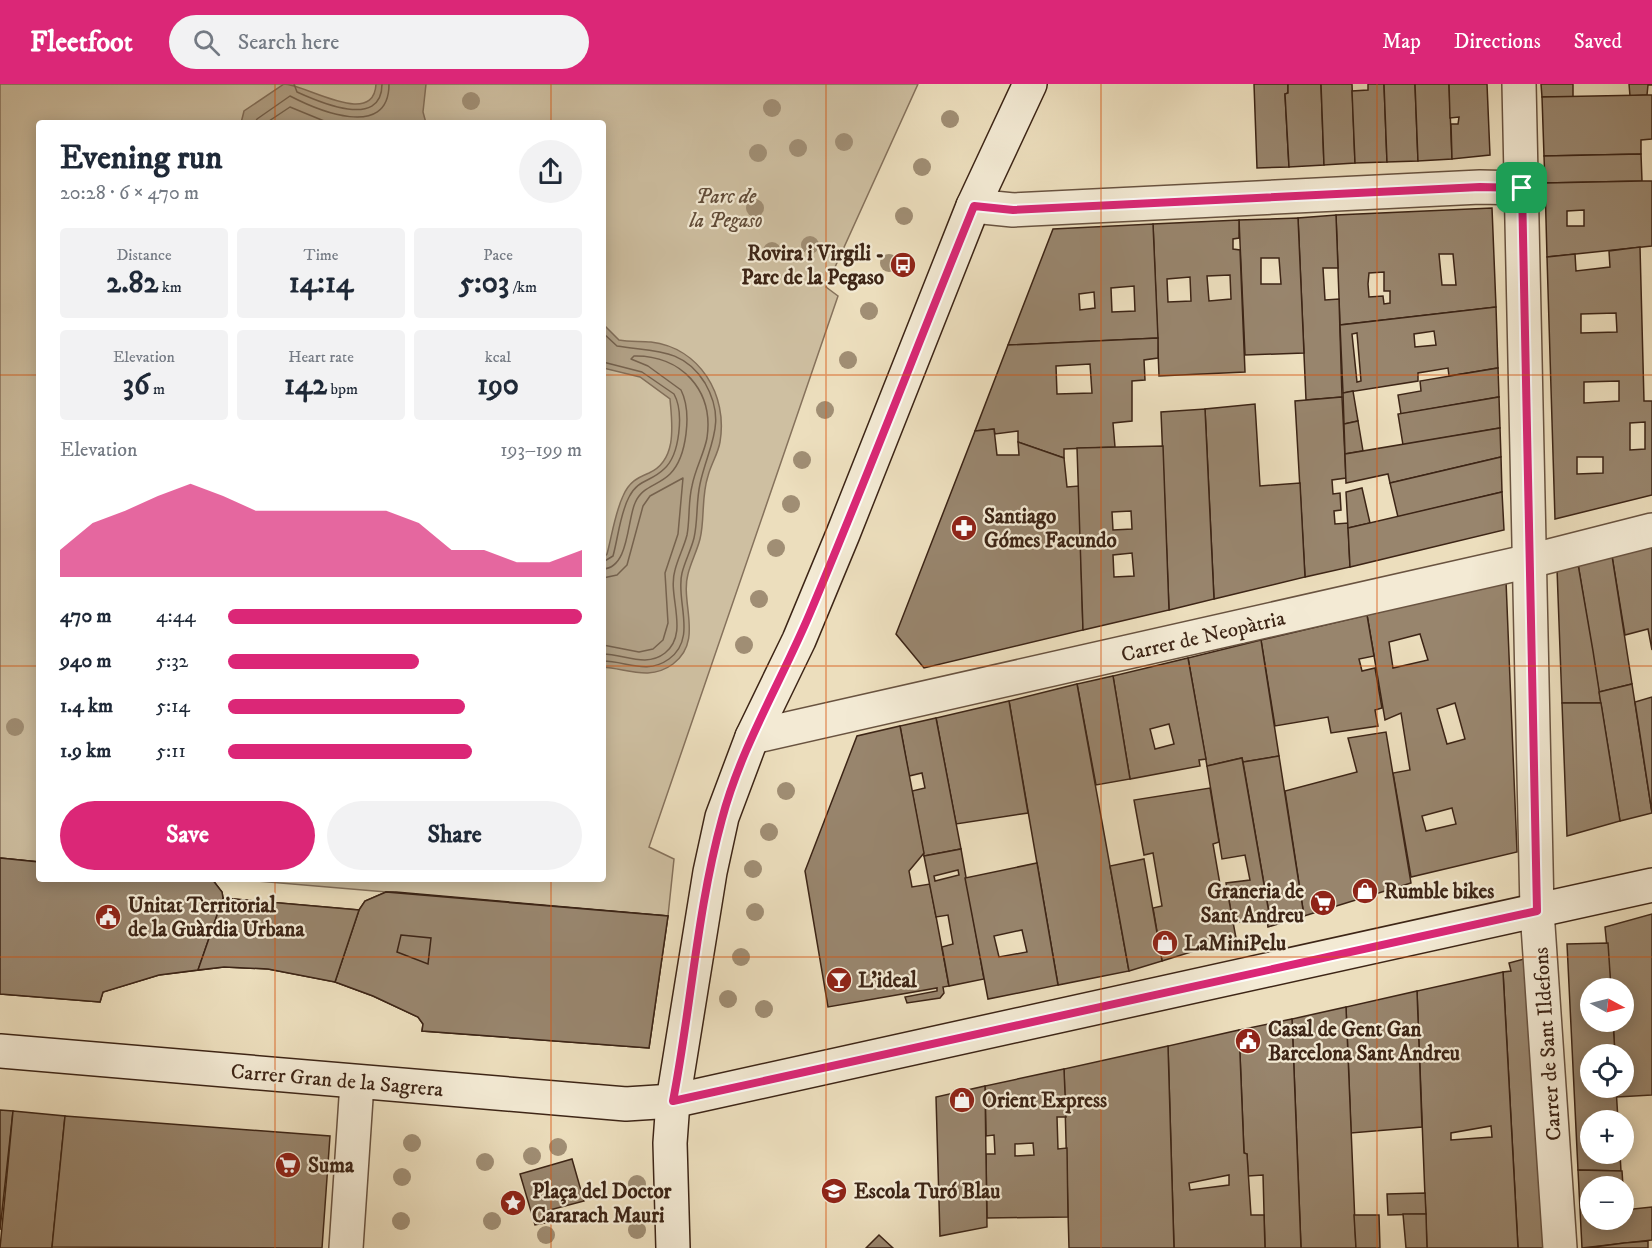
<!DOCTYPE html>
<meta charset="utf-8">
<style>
:root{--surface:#fff;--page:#f2f2f3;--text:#1f2937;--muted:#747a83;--accent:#db2777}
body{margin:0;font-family:"IM FELL DW Pica",serif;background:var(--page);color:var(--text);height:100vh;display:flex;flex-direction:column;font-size:22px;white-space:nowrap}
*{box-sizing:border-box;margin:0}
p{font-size:20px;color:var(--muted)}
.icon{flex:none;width:33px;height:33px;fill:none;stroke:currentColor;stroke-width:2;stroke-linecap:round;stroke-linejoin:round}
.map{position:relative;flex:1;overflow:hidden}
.drawer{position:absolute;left:36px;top:36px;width:570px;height:762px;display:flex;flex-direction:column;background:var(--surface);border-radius:6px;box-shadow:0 3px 15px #0003}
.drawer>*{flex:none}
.needle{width:39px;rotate:97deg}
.controls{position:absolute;left:1580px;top:894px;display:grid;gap:12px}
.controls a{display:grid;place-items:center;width:54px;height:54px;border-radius:50%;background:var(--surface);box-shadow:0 3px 15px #0003;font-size:30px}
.pin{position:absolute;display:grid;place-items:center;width:51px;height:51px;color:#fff;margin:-26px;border-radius:12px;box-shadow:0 3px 9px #0006}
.round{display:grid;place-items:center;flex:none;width:63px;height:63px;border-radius:32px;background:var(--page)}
.summary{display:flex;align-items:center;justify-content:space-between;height:102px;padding:0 24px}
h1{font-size:33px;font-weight:700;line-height:45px}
.metrics{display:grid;grid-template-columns:repeat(3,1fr);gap:9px;height:102px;padding:6px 24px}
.metrics div{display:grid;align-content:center;border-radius:6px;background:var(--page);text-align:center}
.metrics b{font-size:30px;font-weight:700}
.metrics small{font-size:16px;font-weight:400}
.metrics p{font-size:16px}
.chart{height:168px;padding:12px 24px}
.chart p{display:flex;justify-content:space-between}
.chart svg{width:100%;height:108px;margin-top:6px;fill:var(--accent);opacity:.7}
.button{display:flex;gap:12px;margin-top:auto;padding:12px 24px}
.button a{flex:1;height:69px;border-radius:36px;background:var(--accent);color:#fff;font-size:24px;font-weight:700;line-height:69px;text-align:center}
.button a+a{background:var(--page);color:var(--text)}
ul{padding:0 24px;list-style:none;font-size:20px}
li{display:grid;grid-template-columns:96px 72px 1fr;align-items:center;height:45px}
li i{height:15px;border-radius:8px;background:var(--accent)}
header{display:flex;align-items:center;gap:36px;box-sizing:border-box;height:84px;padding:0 30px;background:var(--accent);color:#fff}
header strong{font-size:28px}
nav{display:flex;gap:33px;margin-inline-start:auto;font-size:21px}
.search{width:420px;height:54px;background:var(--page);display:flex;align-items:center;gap:15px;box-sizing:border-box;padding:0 21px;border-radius:33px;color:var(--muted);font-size:22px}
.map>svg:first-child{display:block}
</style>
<header>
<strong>Fleetfoot</strong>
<div class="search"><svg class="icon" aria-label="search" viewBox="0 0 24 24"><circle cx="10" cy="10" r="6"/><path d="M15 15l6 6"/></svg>Search here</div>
<nav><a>Map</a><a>Directions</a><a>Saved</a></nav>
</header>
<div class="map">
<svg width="1652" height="1164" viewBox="0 0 1652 1164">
<rect width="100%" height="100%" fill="#ecdebd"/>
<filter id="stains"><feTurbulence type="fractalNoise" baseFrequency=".00333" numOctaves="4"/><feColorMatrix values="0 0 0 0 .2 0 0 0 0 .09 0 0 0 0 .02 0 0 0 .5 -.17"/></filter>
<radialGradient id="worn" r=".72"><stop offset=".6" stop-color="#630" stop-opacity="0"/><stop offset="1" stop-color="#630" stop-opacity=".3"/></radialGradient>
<!-- green -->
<polygon fill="#cebfa1" stroke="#86725c" stroke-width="1.5" points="0,0 918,0 826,203 838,212 649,763 674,775 668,832 232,795 603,795 603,39 39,39 39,778 0,774"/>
<!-- water -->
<g fill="#b09f84" stroke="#826e58" stroke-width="1.5">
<path d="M284,0C305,0 374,45 376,0H426L423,28L426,39H241L244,27Z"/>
<path d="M603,240L619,256C629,258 640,257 651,258C700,264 728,311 720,358C718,370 711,380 708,392C701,413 705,435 700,455C697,467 691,478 688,490C680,519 704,557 673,580C650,597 628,585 603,583V474L607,470C612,451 615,429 623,412C629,398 637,394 649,389C678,376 672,339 670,315L640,293L603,284Z"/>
</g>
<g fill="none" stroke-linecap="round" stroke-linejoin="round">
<!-- shore -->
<g stroke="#76624d" stroke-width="1.5">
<path d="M294,0L297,8C319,18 382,46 382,0"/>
<path d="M255,39L257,35L290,12C317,26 389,57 389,0"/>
<polyline points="266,39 290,23 329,39"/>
<path d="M603,249L617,262C652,268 683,263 705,299C728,339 708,362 700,400C696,418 698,437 694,454C691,466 685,477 682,489C675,516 698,554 669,575C647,591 626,577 603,577"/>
<path d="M603,278L642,288L674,310C684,328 680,371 664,385C651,398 638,395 629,413C620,430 618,454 613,472L603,478"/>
<path d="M603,485C629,484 627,437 635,419C642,402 658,402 670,390C687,373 692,328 681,306L648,282L631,275L634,272C681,271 714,306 707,354C704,370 695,385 692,402C688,418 690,435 687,451C684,463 678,474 675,486C667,512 690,549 665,569C646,584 624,570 603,570"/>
<polyline points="603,494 617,491 627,481 643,422 650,412 683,394 678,450 665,489 668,539 663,556 653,565 639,568 603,561"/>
</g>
</g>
<!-- building -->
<g fill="#98856d" stroke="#3d2516" stroke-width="1.5" fill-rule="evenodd">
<polygon points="1254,0 1288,0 1288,9 1285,10 1289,83 1257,84"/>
<polygon points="1288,0 1321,0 1324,81 1289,83 1285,10 1288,9"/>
<polygon points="1321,0 1352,0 1355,79 1324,81"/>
<polygon points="1368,0 1384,0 1387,78 1355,79 1352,7 1368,6"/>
<polygon points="1384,0 1415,0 1418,77 1387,78"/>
<polygon points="1415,0 1449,0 1452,75 1418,77"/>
<polygon points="1449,0 1487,0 1490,71 1452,75 1451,40 1458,40 1459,33 1450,34"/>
<polygon points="1541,0 1573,0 1573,13 1542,13"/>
<polygon points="1629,0 1652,0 1652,1 1648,1 1647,11 1630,12"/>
<polygon points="1647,11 1652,11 1652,55 1641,56 1641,70 1544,72 1542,13"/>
<polygon points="1641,70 1642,97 1545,99 1544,72"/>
<path d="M1642,97H1652V162L1547,173L1545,99ZM1584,126V142H1567V127Z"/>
<path d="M1492,124L1496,223L1340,241L1336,131ZM1439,170H1453L1456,201H1442ZM1384,188V207H1390V219L1384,220L1383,212L1369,213L1368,200L1369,189Z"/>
<polygon points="1336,131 1338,184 1323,184 1325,216 1339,215 1342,313 1306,316 1298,134"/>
<path d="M1298,134L1304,269L1245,271L1239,136ZM1261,174H1279L1281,200H1261Z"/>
<path d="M1239,136V154L1233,155V165L1240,166L1245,288L1159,292L1153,140ZM1230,191L1231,215L1209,217L1207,192ZM1190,193L1191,217L1168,218L1167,195Z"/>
<path d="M1153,140L1158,254L1008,261L1053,145ZM1134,202L1135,227L1112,228L1111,204ZM1094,208L1095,224L1080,226L1079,210Z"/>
<path d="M1640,163L1644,317H1652V411L1555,435L1547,173L1575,170L1576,187L1610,183L1609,167ZM1616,229L1617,248L1581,249V230ZM1619,297V317L1584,319V298ZM1645,338V365L1630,366V339ZM1577,373H1603V389L1577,390Z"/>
<path d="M1496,223L1498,284L1449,292L1448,284L1418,289V297L1343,309L1340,241ZM1434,247L1436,261L1415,263L1414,250ZM1357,249L1361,297L1357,298L1352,250Z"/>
<path d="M1158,254V274L1144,276L1145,296L1132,297V337L1113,339L1115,363L1064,365V374L1018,358V347L995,350L994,345L975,347L1008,261ZM1090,280L1092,309L1057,310L1056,282Z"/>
<polygon points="1498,284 1499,313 1401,330 1398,311 1421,307 1420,297"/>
<polygon points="1353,307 1358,337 1344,340 1343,309"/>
<polygon points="1342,313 1346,394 1332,396 1333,410 1340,409 1341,426 1334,427 1335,440 1348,439 1350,483 1305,493 1295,317"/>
<polygon points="1499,313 1500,344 1403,361 1398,330"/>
<polygon points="1255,320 1260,402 1300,399 1305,493 1214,515 1205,325"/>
<polygon points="1205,325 1214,515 1169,526 1161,328"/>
<polygon points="1358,337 1363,367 1345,370 1344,340"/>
<polygon points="1500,344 1501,373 1390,399 1388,390 1346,399 1345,370"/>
<polygon points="994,345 997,371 1019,371 1018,358 1064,374 1067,403 1079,402 1083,546 924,584 896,550 975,347"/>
<path d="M1163,362L1169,526L1083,546L1077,364ZM1131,427L1132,445L1113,446L1112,428ZM1132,469L1134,492L1114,493L1113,471Z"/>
<polygon points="1501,373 1502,408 1398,433 1390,399"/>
<polygon points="1362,404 1370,439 1348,444 1346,408"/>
<polygon points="1502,408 1504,446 1350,483 1348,444"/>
<polygon points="1652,462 1652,566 1648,545 1625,551 1612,472"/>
<polygon points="1612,472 1632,600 1599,608 1578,480"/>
<polygon points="1578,480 1593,567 1601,619 1562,619 1557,485"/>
<path d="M1506,497L1517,768L1411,793L1393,689L1410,686L1401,629L1385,636L1367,531ZM1420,550L1428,576L1393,584L1389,558ZM1455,619L1465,655L1447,660L1437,625ZM1452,724L1456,740L1426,747L1422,732Z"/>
<polygon points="1367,531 1374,572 1359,575 1362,587 1375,584 1382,624 1375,626 1378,642 1331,649 1328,633 1275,642 1261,556"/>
<polygon points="1261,556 1279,672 1243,678 1242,674 1207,682 1188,574"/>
<path d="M1188,574L1206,675L1199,676L1200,682L1130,695L1113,592ZM1169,640L1174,660L1155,665L1150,645Z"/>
<polygon points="1113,592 1130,695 1096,701 1077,600"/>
<polygon points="1077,600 1129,887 1058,901 1009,617"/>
<polygon points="1632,600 1652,729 1620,737 1599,608"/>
<polygon points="1652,613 1652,729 1635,618"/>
<polygon points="1009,617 1028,729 956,740 936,634"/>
<polygon points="1562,619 1601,619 1620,737 1567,752"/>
<polygon points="936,634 961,765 924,772 912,707 925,704 922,689 909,692 900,642"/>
<polygon points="900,642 924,769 909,787 912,803 930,800 949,902 943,903 944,909 940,914 907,919 905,913 937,907 937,904 828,923 805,787 857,652"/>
<polygon points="1386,648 1411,799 1304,832 1285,707 1357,688 1348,654"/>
<polygon points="1279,672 1304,832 1268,843 1266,830 1269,829 1243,678"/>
<polygon points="1242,674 1269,829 1233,840 1226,799 1250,796 1245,771 1222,775 1207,682"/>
<polygon points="1210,704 1219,758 1213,760 1222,812 1228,811 1236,854 1162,877 1153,824 1162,822 1153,769 1144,771 1134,716"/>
<path d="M961,765L984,895L949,902L942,863L953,860L948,831L936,833L924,772ZM958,786L959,791L935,797L934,792Z"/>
<polygon points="0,774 39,778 39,795 212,795 222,808 223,814 359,826 365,817 386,808 396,808 668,832 649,964 422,947 423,940 418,933 373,912 335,898 268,885 224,883 159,891 103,908 100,918 0,910"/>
<polygon points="0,774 39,778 39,795 212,795 222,808 223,814 198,886 159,891 103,908 100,918 0,910"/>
<polygon points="1144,775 1162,877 1129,887 1110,782"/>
<path d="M1037,779L1058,901L988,915L965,794ZM1022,846L1027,868L999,873L994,852Z"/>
<path d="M386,808L668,832L649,964L422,947L423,940L418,933L373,912L335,898L359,826L365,817ZM401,851L431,854L428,880L397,868Z"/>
<polygon points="223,814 359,826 335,898 268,885 224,883 198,886"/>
<polygon points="1652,830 1652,1011 1617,1013 1616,1004 1623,1004 1623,970 1615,970 1613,938 1623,938 1623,904 1611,904 1605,843"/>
<polygon points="1608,859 1611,904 1590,904 1590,938 1613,938 1615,970 1590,970 1590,1004 1616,1004 1618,1036 1590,1036 1590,1070 1620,1070 1621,1087 1578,1086 1567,860"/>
<polygon points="1532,873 1544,1164 1518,1164 1503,888 1511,887 1509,879"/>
<path d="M1503,888L1518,1164H1427L1417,907ZM1491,1042L1492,1053L1451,1056V1049Z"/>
<polygon points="1417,907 1422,1043 1351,1049 1346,923"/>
<polygon points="1346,923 1356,1164 1301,1164 1292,935"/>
<polygon points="1292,935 1301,1164 1265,1164 1263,1091 1248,1092 1247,1070 1244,1069 1239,946"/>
<path d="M1239,946L1244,1069L1247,1070L1251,1131H1264L1265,1164H1174L1168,962ZM1229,1091V1101L1190,1106L1189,1099Z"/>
<polygon points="1168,962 1174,1164 1069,1164 1064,985"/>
<path d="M1064,985L1066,1033H1057L1058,1065L1067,1064L1068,1133L987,1134L986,1070H995L994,1051L986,1052L985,1002ZM1033,1059L1034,1071L1015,1072V1060Z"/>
<polygon points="985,1002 987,1143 940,1152 936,1013"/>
<polygon points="0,1026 13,1027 0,1146"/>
<polygon points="13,1027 65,1032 52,1164 0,1164"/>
<polygon points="65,1032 330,1052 322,1164 52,1163"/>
<polygon points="572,1075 584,1117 542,1128 545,1139 535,1141 520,1090"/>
<polygon points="1578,1086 1622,1087 1623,1102 1590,1102 1590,1136 1623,1136 1623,1106 1624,1126 1652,1123 1652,1156 1582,1164"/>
<polygon points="1425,1109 1426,1130 1388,1131 1387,1110"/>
<polygon points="1403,1130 1426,1130 1427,1164 1406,1164"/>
<polygon points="1354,1131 1379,1131 1380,1164 1356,1164"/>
<polygon points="879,1151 893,1164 866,1164"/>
<polygon points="1648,1157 1648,1164 1587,1164 1624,1159"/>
</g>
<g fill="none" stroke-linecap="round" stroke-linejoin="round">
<!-- street casing -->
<g stroke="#695340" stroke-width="36">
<g id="street">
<polyline points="1519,0 1537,827 1560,1164"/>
<polyline points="973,122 1013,126 1480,103 1522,104"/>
<polyline points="752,653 1530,477 1652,446"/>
<polyline points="346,1164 357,999"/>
</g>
</g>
<!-- secondary casing -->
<g stroke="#3d2516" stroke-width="36">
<g id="secondary">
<polyline points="0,967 626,1020 673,1017 1652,801"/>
<polyline points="673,1164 670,1059 673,1017 710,788 722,733 752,653 799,556 843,450 973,122 1030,0"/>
</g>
</g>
<!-- street -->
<use href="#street" stroke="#f3ead4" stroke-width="33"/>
<!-- secondary -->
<use href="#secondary" stroke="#f3ead4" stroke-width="33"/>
</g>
<!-- trees -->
<g fill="#a08e74">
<circle cx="471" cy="17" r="9"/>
<circle cx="772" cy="24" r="9"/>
<circle cx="950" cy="35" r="9"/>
<circle cx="844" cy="58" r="9"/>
<circle cx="798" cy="64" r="9"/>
<circle cx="758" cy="69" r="9"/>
<circle cx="922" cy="83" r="9"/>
<circle cx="755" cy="124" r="9"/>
<circle cx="904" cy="132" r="9"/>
<circle cx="810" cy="161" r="9"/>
<circle cx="772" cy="167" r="9"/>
<circle cx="889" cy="179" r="9"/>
<circle cx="869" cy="227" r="9"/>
<circle cx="848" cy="276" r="9"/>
<circle cx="825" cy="326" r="9"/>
<circle cx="802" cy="376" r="9"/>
<circle cx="791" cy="420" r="9"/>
<circle cx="776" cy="464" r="9"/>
<circle cx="759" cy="515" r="9"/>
<circle cx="744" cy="561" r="9"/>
<circle cx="15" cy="643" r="9"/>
<circle cx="786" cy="707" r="9"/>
<circle cx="769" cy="748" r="9"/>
<circle cx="753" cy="785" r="9"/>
<circle cx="755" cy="828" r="9"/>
<circle cx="741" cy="873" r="9"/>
<circle cx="728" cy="915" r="9"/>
<circle cx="764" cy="925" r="9"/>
<circle cx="412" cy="1059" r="9"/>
<circle cx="558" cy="1063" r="9"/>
<circle cx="532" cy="1072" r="9"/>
<circle cx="485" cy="1078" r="9"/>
<circle cx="402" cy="1093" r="9"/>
<circle cx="637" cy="1100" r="9"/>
<circle cx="509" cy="1117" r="9"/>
<circle cx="401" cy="1137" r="9"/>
<circle cx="492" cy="1137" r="9"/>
<circle cx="637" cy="1146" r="9"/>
<circle cx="546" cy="1151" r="9"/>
</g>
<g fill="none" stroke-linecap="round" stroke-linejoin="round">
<!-- route casing -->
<g stroke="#fff" stroke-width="12">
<path id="route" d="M1480,103L1522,104L1537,827L673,1017C691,924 697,826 722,735C741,663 781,598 810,529C867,394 919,257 974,122L1013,126Z"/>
</g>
<!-- route -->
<use href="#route" stroke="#db2777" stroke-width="8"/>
</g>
<!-- grid -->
<path fill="none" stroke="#d7540d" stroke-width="1.5" stroke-opacity="0.55" d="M275,0V39M551,0V39M826,0V1164M1101,0V1164M1377,0V1164M0,291H39M603,291H1652M0,582H39M603,582H1652M275,795V1164M551,795V1164M0,873H1652"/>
<!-- icons -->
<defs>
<g id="bus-disc" transform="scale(1.35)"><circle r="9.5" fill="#8f2418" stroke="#f3ead4"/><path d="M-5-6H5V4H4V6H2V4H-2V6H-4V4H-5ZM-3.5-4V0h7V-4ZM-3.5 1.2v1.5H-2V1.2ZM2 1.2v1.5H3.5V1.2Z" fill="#fff"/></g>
<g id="pharmacy-disc" transform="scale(1.35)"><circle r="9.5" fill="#8f2418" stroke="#f3ead4"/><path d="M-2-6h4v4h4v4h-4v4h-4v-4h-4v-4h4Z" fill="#fff"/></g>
<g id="shop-disc" transform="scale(1.35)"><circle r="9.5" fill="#8f2418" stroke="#f3ead4"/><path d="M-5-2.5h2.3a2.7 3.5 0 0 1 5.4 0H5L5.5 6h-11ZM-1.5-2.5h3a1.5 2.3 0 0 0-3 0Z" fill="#fff"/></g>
<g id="supermarket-disc" transform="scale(1.35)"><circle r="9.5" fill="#8f2418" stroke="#f3ead4"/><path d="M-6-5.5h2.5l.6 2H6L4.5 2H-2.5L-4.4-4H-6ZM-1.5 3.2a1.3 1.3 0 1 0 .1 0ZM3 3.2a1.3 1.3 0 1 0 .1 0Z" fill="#fff"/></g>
<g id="civic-disc" transform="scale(1.35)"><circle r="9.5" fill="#8f2418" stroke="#f3ead4"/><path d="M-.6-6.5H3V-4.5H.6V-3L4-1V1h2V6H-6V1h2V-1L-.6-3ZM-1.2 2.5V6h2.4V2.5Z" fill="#fff"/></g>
<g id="bar-disc" transform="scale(1.35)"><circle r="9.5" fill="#8f2418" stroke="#f3ead4"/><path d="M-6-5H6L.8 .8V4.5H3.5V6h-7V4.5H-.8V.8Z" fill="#fff"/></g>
<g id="school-disc" transform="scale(1.35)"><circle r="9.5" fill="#8f2418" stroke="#f3ead4"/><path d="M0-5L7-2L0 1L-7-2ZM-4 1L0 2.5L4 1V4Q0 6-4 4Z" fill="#fff"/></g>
<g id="sight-disc" transform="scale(1.35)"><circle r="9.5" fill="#8f2418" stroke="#f3ead4"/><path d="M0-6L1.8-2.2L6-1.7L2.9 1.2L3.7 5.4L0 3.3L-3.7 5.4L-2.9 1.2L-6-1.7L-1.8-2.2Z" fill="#fff"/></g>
</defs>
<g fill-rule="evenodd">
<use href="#bus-disc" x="903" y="181"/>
<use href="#pharmacy-disc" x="964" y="444"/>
<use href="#shop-disc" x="1365" y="807"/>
<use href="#supermarket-disc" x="1323" y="819"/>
<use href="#civic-disc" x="108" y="833"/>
<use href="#shop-disc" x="1165" y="859"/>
<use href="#bar-disc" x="839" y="896"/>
<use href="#civic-disc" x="1248" y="957"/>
<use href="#shop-disc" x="962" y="1016"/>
<use href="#supermarket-disc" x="288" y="1081"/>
<use href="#school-disc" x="834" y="1107"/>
<use href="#sight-disc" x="513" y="1119"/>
</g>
<g text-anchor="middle" stroke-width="4.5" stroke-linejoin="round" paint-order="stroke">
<!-- park labels -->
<g font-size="21" font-style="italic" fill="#614c39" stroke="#f3ead4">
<text x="726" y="119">Parc de<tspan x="726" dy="24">la Pegaso</tspan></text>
</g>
<!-- poi labels -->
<g font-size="21" font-weight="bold" fill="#3d2516" stroke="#f3ead4" text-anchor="start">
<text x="884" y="176" text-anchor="end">Rovira i Virgili -<tspan x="884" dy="24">Parc de la Pegaso</tspan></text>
<text x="984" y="439">Santiago<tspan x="984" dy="24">Gómes Facundo</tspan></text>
<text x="1304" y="814" text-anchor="end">Graneria de<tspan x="1304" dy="24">Sant Andreu</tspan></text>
<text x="1384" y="814">Rumble bikes</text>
<text x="128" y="828">Unitat Territorial<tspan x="128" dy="24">de la Guàrdia Urbana</tspan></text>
<text x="1184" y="866">LaMiniPelu</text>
<text x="858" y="903">L'ideal</text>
<text x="1268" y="952">Casal de Gent Gan<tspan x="1268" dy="24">Barcelona Sant Andreu</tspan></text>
<text x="982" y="1023">Orient Express</text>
<text x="308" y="1088">Suma</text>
<text x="532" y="1114">Plaça del Doctor<tspan x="532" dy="24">Cararach Mauri</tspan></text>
<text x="854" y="1114">Escola Turó Blau</text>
</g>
<!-- street labels -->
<g font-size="21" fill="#3d2516" stroke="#f3ead4">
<text transform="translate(1203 552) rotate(-13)" y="7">Carrer de Neopàtria</text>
<text transform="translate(1547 960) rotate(-94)" y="7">Carrer de Sant Ildefons</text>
<text transform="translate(337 996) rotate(5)" y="7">Carrer Gran de la Sagrera</text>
</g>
</g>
<rect width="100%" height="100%" filter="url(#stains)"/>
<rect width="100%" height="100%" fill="url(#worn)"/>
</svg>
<div class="controls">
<a><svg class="needle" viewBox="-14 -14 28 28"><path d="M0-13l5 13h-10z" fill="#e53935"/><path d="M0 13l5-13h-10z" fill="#747a83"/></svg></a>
<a><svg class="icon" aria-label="locate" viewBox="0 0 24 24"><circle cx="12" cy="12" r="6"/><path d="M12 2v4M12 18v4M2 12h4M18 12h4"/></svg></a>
<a>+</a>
<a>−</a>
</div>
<div class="pin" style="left:1522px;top:104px;background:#1e9e55"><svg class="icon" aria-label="arrive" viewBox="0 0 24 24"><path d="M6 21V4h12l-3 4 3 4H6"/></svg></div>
<section class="drawer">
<div class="summary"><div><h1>Evening run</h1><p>20:28 · 6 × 470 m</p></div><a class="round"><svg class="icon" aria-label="share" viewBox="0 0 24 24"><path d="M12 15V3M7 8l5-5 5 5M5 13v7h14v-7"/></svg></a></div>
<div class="metrics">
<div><p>Distance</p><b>2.82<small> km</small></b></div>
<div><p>Time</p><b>14:14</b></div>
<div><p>Pace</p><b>5:03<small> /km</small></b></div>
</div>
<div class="metrics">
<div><p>Elevation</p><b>36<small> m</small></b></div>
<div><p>Heart rate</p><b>142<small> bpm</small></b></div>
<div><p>kcal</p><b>190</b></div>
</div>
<div class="chart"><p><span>Elevation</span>193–199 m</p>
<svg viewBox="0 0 160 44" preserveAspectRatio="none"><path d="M0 44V33L10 22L20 17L30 11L40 6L50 11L60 17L70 17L80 17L90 17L100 17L110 22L120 33L130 33L140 38L150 38L160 33V44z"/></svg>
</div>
<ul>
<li><b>470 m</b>4:44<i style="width:100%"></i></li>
<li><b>940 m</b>5:32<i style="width:54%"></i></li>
<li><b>1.4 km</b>5:14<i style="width:67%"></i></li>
<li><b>1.9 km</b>5:11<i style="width:69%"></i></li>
</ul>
<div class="button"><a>Save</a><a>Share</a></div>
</section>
</div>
